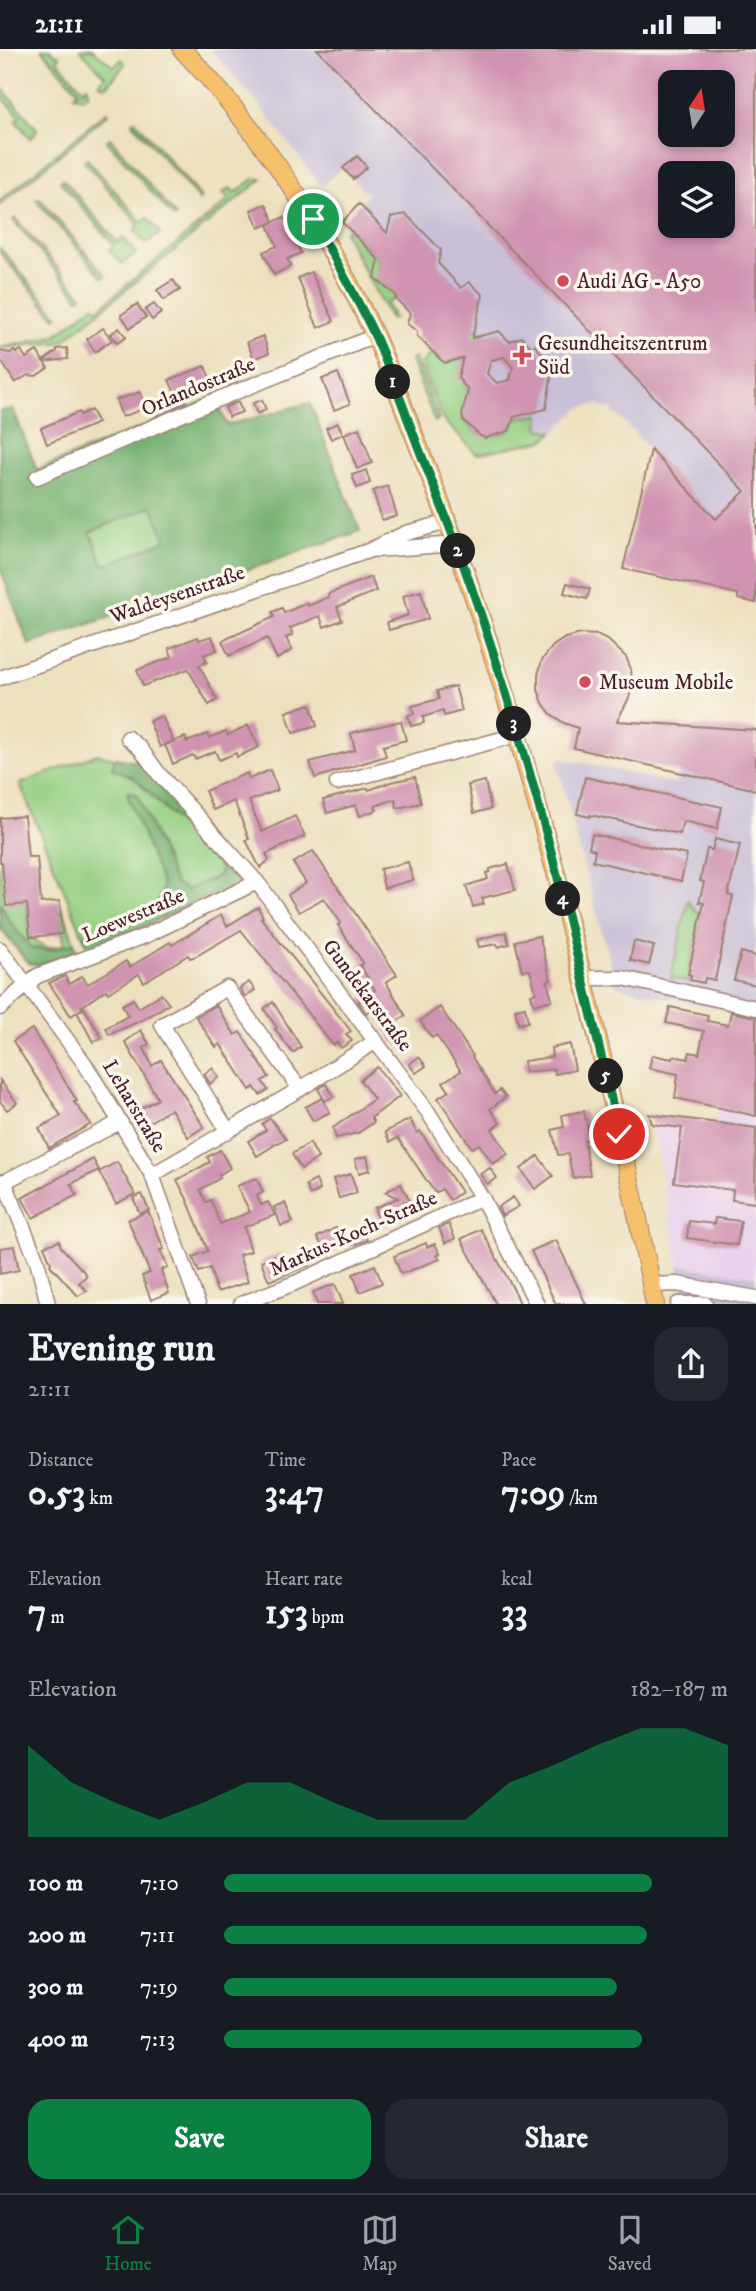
<!DOCTYPE html>
<meta charset="utf-8">
<style>
:root{--surface:#171b24;--page:#242831;--text:#f1f3f6;--muted:#9ea1a6;--line:#363941;--accent:#0b8043}
body{margin:0;font-family:"IM FELL DW Pica",serif;background:var(--page);color:var(--text);height:100vh;display:flex;flex-direction:column;font-size:26px;white-space:nowrap}
*{box-sizing:border-box;margin:0}
p{font-size:23px;color:var(--muted)}
.icon{flex:none;width:38px;height:38px;fill:none;stroke:currentColor;stroke-width:2;stroke-linecap:round;stroke-linejoin:round}
.map{position:relative;height:1255px;overflow:hidden}
.details{display:flex;flex-direction:column;background:var(--surface);flex:1}
.details>*{flex:none}
.needle{width:46px;rotate:12deg}
.controls{position:absolute;left:658px;top:21px;display:grid;gap:14px}
.controls a{display:grid;place-items:center;width:77px;height:77px;border-radius:14px;background:var(--surface);box-shadow:0 4px 10px #0003;font-size:35px}
.pin{position:absolute;display:grid;place-items:center;width:60px;height:60px;color:#fff;margin:-30px;border:4px solid #fff;border-radius:50%;box-shadow:0 2px 7px #0007}
.km{position:absolute;width:35px;height:35px;margin:-18px;border-radius:50%;background:#222;color:#fff;font-size:19px;line-height:35px;text-align:center}
.round{display:grid;place-items:center;flex:none;width:74px;height:74px;border-radius:21px;background:var(--page)}
.summary{display:flex;align-items:center;justify-content:space-between;height:119px;padding:0 28px}
h1{font-size:38px;font-weight:700;line-height:52px}
.stats{display:grid;grid-template-columns:repeat(3,1fr);gap:10px;height:119px;padding:7px 28px}
.stats div{display:grid;align-content:center}
.stats b{font-size:35px;font-weight:700}
.stats small{font-size:19px;font-weight:400}
.stats p{font-size:19px}
.chart{height:196px;padding:14px 28px}
.chart p{display:flex;justify-content:space-between}
.chart svg{width:100%;height:126px;margin-top:7px;fill:var(--accent);opacity:.7}
.button{display:flex;gap:14px;margin-top:auto;padding:14px 28px}
.button a{flex:1;height:80px;border-radius:21px;background:var(--accent);color:#fff;font-size:28px;font-weight:700;line-height:80px;text-align:center}
.button a+a{background:var(--page);color:var(--text)}
ul{padding:0 28px;list-style:none;font-size:23px}
li{display:grid;grid-template-columns:112px 84px 1fr;align-items:center;height:52px}
li i{height:18px;border-radius:9px;background:var(--accent)}
.status{display:flex;justify-content:space-between;align-items:center;height:49px;padding:0 35px;background:var(--surface);direction:ltr}
.status svg{height:19px;fill:currentColor}
.dock{display:flex;justify-content:space-around;align-items:center;height:98px;border-top:2px solid var(--line);background:var(--surface);font-size:19px;color:var(--muted)}
.dock a{display:grid;justify-items:center;gap:4px}
.dock .current{color:var(--accent)}
.map>svg:first-child{display:block}
</style>
<div class="status"><b>21:11</b><svg viewBox="0 0 49 12"><path d="M0 12V9h3v3zM5 12V6h3v6zM10 12V3h3v9zM15 12V0h3v12zM26 1h20v11H26zM47 4h2v5h-2z"/></svg></div>
<div class="map">
<svg width="756" height="1255" viewBox="0 0 756 1255">
<rect width="100%" height="100%" fill="#fbf7ec"/>
<filter id="ink" filterUnits="userSpaceOnUse"><feTurbulence type="fractalNoise" baseFrequency=".0143" numOctaves="2"/><feDisplacementMap in="SourceGraphic" scale="14" xChannelSelector="R" yChannelSelector="G"/><feConvolveMatrix kernelMatrix="1 2 1 2 8 2 1 2 1" color-interpolation-filters="sRGB"/></filter>
<filter id="wash" filterUnits="userSpaceOnUse"><feTurbulence type="fractalNoise" baseFrequency=".00686" numOctaves="4" result="noise"/><feDisplacementMap in="SourceGraphic" scale="28" xChannelSelector="R" yChannelSelector="G"/><feGaussianBlur stdDeviation="1.57" result="paint"/><feColorMatrix in="noise" values="0 0 0 0 0 0 0 0 0 0 0 0 0 0 0 0 0 1.4 0 .05"/><feComposite in="paint" operator="in"/></filter>
<g filter="url(#wash)">
<rect width="100%" height="100%" fill="#ede0be"/>
<!-- built -->
<polygon fill="#e9d2ed" points="731,963 756,968 756,1228 679,1216 652,1075 713,1083 738,973"/>
<!-- industrial -->
<g fill="#c9bfd7" fill-rule="evenodd">
<path d="M210,0H756L745,442L716,470L609,357L606,360L600,355L581,358L545,391L477,405L443,371L432,343L445,314L376,229L342,173L368,146L343,119L321,137L261,58ZM670,33H723V86H670ZM670,124H723V177H670Z"/>
<polygon points="562,709 676,735 679,723 756,741 756,968 616,937 557,714"/>
<polygon points="679,1216 756,1228 756,1255 685,1255"/>
</g>
<!-- green -->
<g fill="#96d084" stroke="#707858" stroke-width="2">
<polygon points="42,0 50,0 56,6 59,6 60,8 57,11 83,41 87,37 88,45 82,49 74,46 78,42"/>
<polygon points="80,0 92,0 114,18 122,10 125,15 108,36 103,37 99,34 105,27"/>
<polygon points="0,37 37,80 36,84 30,89 16,72 20,68 0,45"/>
<polygon points="106,63 108,65 0,156 0,152"/>
<polygon points="135,71 201,149 199,151 132,73"/>
<polygon points="110,89 176,167 174,169 107,92"/>
<polygon points="87,110 142,173 148,169 160,184 146,195 134,181 139,176 84,112"/>
<polygon points="63,130 117,193 123,189 136,204 122,215 109,201 114,196 60,132"/>
<polygon points="254,130 262,130 62,293 0,299 55,287 94,256 98,260 229,151 223,144 230,139 235,144"/>
<polygon points="39,149 106,227 103,229 36,151"/>
<polygon points="15,169 82,247 79,249 13,171"/>
<polygon points="348,180 379,211 376,229 395,246 396,250 386,254 394,269 390,270 344,183"/>
<polygon points="0,199 58,267 55,269 0,204"/>
<path d="M474,279L484,286L480,301L459,329L468,341L463,371C484,391 481,390 509,382L518,369L540,366L539,380L553,383L545,391L477,405L443,371L421,315L433,303L445,314L460,310L467,283Z"/>
<polygon points="415,309 439,371 435,373 411,311"/>
<polygon points="152,457 167,491 104,517 90,483"/>
<polygon points="97,705 115,709 112,719 134,728 221,819 218,827 187,841 174,834 137,745 128,743 127,746 164,837 158,855 83,887 20,735"/>
<polygon points="0,813 2,813 27,855 30,888 46,899 61,897 64,894 60,861 63,861 74,894 51,901 31,899 9,871 0,853"/>
<polygon points="688,852 697,863 702,865 688,924 691,926 689,933 671,929"/>
</g>
<!-- forest -->
<g fill="#78b272" stroke="#61684e" stroke-width="2" fill-rule="evenodd">
<path d="M215,348L227,376L310,354L360,482L29,596L0,519V362L13,360L37,421ZM152,457L166,491L104,517L90,483Z"/>
<polygon points="115,709 138,713 238,824 237,834 141,879 88,899 83,887 158,855 163,837 127,746 128,743 137,745 175,834 187,841 218,827 221,819 134,728 112,719"/>
<polygon points="0,853 9,871 31,899 51,901 74,894 77,902 39,916 28,914 0,879"/>
</g>
<g id="blocks">
<!-- building -->
<g fill="#d093b1" fill-rule="evenodd">
<path d="M317,0H756V554L738,550V545L623,520L651,401L716,470L745,442ZM670,33H723V86H670ZM670,124H723V177H670Z"/>
<polygon points="357,107 367,118 353,130 343,119"/>
<polygon points="266,155 274,173 284,168 301,204 287,210 291,217 274,226 263,203 277,197 268,176 273,173 259,179 251,161"/>
<path d="M359,155L387,184L391,168L406,165L441,201L438,214L461,239L469,233L483,246L472,289L499,282L509,292L522,288L532,299L535,296L546,310L543,318L552,324L546,360L514,368L509,382L485,389L480,387L463,371L462,366L468,341L458,329L463,309L445,314L441,311L417,287V282L407,275L410,264L396,250L395,246L375,229L379,211L342,173ZM504,308L513,318L510,331L497,334L487,325L491,311Z"/>
<polygon points="311,223 334,272 318,279 298,229"/>
<polygon points="173,231 180,241 164,251 157,241"/>
<polygon points="137,255 146,268 130,279 121,266"/>
<polygon points="154,255 161,264 152,271 145,261"/>
<polygon points="103,279 112,291 95,303 87,290"/>
<polygon points="119,279 126,288 117,294 111,285"/>
<polygon points="263,287 269,304 254,310 247,293"/>
<polygon points="67,299 68,310 44,313 48,319 36,327 28,326 15,334 0,310 0,302 10,304 14,302 16,304 21,301 26,309 37,302 43,312 57,302 57,300"/>
<polygon points="205,317 211,332 182,343 186,353 166,362 162,351 176,345 169,331"/>
<polygon points="232,320 237,332 225,337 220,325"/>
<polygon points="338,324 350,355 334,361 322,330"/>
<polygon points="140,343 146,359 122,368 116,351"/>
<polygon points="262,351 266,361 257,365 253,354"/>
<polygon points="238,353 242,363 229,368 225,358"/>
<polygon points="91,361 98,374 47,395 41,379 79,363 80,366"/>
<polygon points="338,374 343,385 331,390 326,379"/>
<polygon points="359,379 372,414 357,420 344,385"/>
<polygon points="366,421 370,434 357,439 352,426"/>
<polygon points="388,437 397,467 382,471 373,442"/>
<polygon points="371,528 376,542 337,558 342,571 324,578 320,567 290,579 293,586 286,589 292,601 277,610 267,589 229,607 222,592 274,568 272,563 282,559 284,564 307,554 308,557 329,548 328,545"/>
<polygon points="567,534 590,540 587,550 564,544"/>
<polygon points="421,542 428,570 389,581 387,573 408,566 403,547"/>
<polygon points="581,585 597,586 609,592 626,608 631,620 632,637 629,649 617,672 756,681 756,741 574,699 578,679 564,674 551,665 543,654 538,641 538,626 542,611 553,597 565,589"/>
<polygon points="212,587 217,601 204,606 207,613 199,616 217,651 209,656 188,620 143,637 137,621 172,608 169,599 198,588 199,591"/>
<polygon points="455,637 462,662 444,667 443,662 423,668 424,674 411,677 408,666 414,665 412,657 439,650 437,642"/>
<polygon points="310,655 317,677 293,684 286,663"/>
<polygon points="162,667 173,692 160,698 149,672"/>
<polygon points="401,672 406,691 383,697 386,707 315,729 310,713 355,701 351,684"/>
<polygon points="248,676 259,698 237,708 236,704 219,711 215,702 195,710 193,706 173,715 165,696 185,688 187,693 207,685 209,689 226,682 228,686"/>
<polygon points="270,721 278,741 249,752 262,783 295,767 305,787 266,805 269,811 260,819 246,791 249,790 234,752 213,761 205,742 247,724 249,730"/>
<polygon points="415,728 421,754 397,759 395,750 375,757 377,761 360,767 356,756 327,764 323,751 368,739 369,741 391,733"/>
<polygon points="585,728 722,758 717,780 683,772 680,785 590,766 590,768 577,765"/>
<polygon points="485,732 491,760 474,764 468,736"/>
<polygon points="24,767 28,808 37,808 41,854 60,852 62,885 30,888 27,855 6,857 2,813 0,813 0,769"/>
<polygon points="592,785 687,806 681,832 593,812 595,801 589,799"/>
<polygon points="715,790 740,796 728,846 733,847 715,931 705,929 704,934 690,931 691,926 688,925 704,854 699,853 704,833 700,832 707,800 712,801"/>
<polygon points="313,802 397,926 386,933 406,967 395,973 404,987 394,994 373,959 366,964 358,953 375,941 360,916 363,914 338,876 341,874 324,849 299,863 288,846 306,834 293,814"/>
<polygon points="408,813 413,831 384,839 380,820"/>
<polygon points="508,815 515,841 482,849 484,855 473,858 466,837 488,830 486,824 490,823 490,820"/>
<polygon points="258,858 263,868 261,869 351,982 346,985 352,992 341,999 337,993 333,996 241,881 196,907 190,909 188,906 144,933 139,925 108,944 106,941 81,958 83,960 78,962 84,959 102,989 93,993 77,963 71,967 49,934 65,927 69,935 82,927 88,935 126,912 130,918 170,893 172,896 221,866 227,877"/>
<polygon points="506,883 509,895 498,898 497,895 479,898 477,891"/>
<polygon points="539,887 551,931 547,932 552,951 534,956 531,945 536,944 530,921 522,922 515,892"/>
<polygon points="634,892 654,897 649,916 630,911"/>
<polygon points="741,903 756,907 756,936 734,931"/>
<polygon points="249,933 255,941 245,948 240,939"/>
<polygon points="161,945 169,955 144,970 109,986 106,979 128,967 122,956 133,950 139,959"/>
<polygon points="273,953 301,998 293,1004 275,980 277,979 264,960"/>
<polygon points="216,956 235,986 240,983 269,1028 262,1032 268,1041 260,1046 254,1038 250,1041 220,995 216,998 196,968"/>
<polygon points="440,958 473,1007 472,1008 495,1045 500,1041 506,1048 490,1060 500,1074 492,1080 508,1105 493,1115 479,1095 472,1099 438,1049 449,1042 443,1033 461,1022 436,986 432,989 420,972"/>
<polygon points="525,958 528,973 518,975 515,960"/>
<polygon points="670,958 708,966 707,972 728,976 731,963 756,968 756,1067 675,1049 678,1025 649,1019 652,1006 672,1010 673,1007 688,1010 690,1003 699,1005 704,982 666,974"/>
<polygon points="32,980 77,1052 74,1053 91,1075 49,1099 39,1079 61,1067 13,992"/>
<polygon points="141,981 149,995 144,999 152,1017 161,1011 204,1078 188,1088 171,1060 143,1077 134,1063 158,1050 125,993"/>
<polygon points="570,995 575,1021 555,1025 554,1020 525,1023 524,1012 552,1008 551,999"/>
<polygon points="419,1008 426,1017 416,1024 409,1015"/>
<polygon points="377,1018 400,1047 371,1069 374,1073 358,1084 336,1089 333,1079 374,1050 360,1031"/>
<polygon points="212,1019 219,1028 210,1035 204,1025"/>
<polygon points="0,1031 17,1054 7,1061 0,1052"/>
<polygon points="326,1035 334,1047 325,1052 318,1040"/>
<polygon points="322,1049 330,1063 313,1072 305,1058"/>
<polygon points="584,1062 590,1090 584,1091 590,1126 573,1129 568,1105 558,1106 552,1081 564,1078 562,1066"/>
<polygon points="649,1065 756,1079 755,1154 732,1151 733,1141 674,1133 682,1079 652,1075"/>
<polygon points="270,1069 286,1090 273,1096 273,1097 257,1107 248,1092 266,1081 262,1075"/>
<polygon points="410,1070 417,1084 420,1082 461,1143 450,1151 442,1140 435,1144 398,1089 390,1093 385,1083"/>
<polygon points="310,1094 318,1109 301,1120 292,1105"/>
<polygon points="220,1101 230,1119 219,1126 220,1129 200,1141 206,1153 211,1151 220,1175 250,1163 237,1137 253,1130 257,1130 263,1143 257,1147 261,1156 268,1153 275,1166 244,1178 251,1202 239,1206 248,1233 217,1243 210,1219 199,1223 193,1208 208,1202 187,1150 177,1131 210,1113 207,1108"/>
<polygon points="367,1107 370,1121 359,1124 355,1110"/>
<polygon points="538,1107 553,1127 535,1140 521,1120"/>
<polygon points="93,1110 99,1121 71,1135 77,1146 33,1169 22,1149"/>
<polygon points="117,1113 135,1145 116,1155 99,1123"/>
<polygon points="490,1119 497,1129 487,1135 480,1125"/>
<polygon points="351,1125 357,1144 339,1149 333,1130"/>
<polygon points="316,1131 320,1141 310,1146 306,1136"/>
<polygon points="401,1135 412,1156 404,1152 410,1164 381,1176 374,1159 398,1149 385,1143"/>
<polygon points="142,1145 149,1161 140,1165 133,1149"/>
<polygon points="513,1148 519,1157 502,1167 498,1158"/>
<polygon points="285,1154 293,1173 281,1177 274,1158"/>
<polygon points="148,1162 164,1200 160,1201 168,1218 161,1221 169,1244 151,1251 142,1227 150,1224 128,1171"/>
<polygon points="715,1169 741,1172 737,1196 687,1189 689,1172 714,1175"/>
<polygon points="449,1175 455,1190 445,1194 439,1179"/>
<polygon points="336,1179 344,1195 326,1205 317,1188"/>
<polygon points="362,1179 367,1191 353,1196 348,1185"/>
<polygon points="481,1180 516,1245 520,1255 496,1255 461,1190"/>
<polygon points="556,1191 586,1255 556,1255 552,1247 531,1202"/>
<polygon points="59,1192 61,1198 87,1226 79,1234 87,1242 78,1247 50,1216 51,1214 44,1197"/>
<polygon points="426,1194 427,1198 435,1195 440,1205 437,1206 440,1210 401,1225 394,1207"/>
<polygon points="14,1197 19,1221 0,1225 0,1199"/>
<polygon points="281,1204 285,1214 306,1205 310,1216 269,1232 261,1212"/>
<polygon points="375,1216 382,1234 360,1243 353,1225"/>
<polygon points="335,1235 343,1255 317,1255 313,1243"/>
</g>
</g>
</g>
<g filter="url(#ink)">
<use href="#blocks" fill-opacity="0" stroke="#9c8074" stroke-width="2"/>
<g fill="none" stroke-linecap="round" stroke-linejoin="round">
<!-- minor casing -->
<g stroke="#9c8074" stroke-width="17">
<g id="minor">
<polyline points="37,428 211,353 375,287"/>
<polyline points="376,501 456,495"/>
<polyline points="0,629 368,502 406,484 448,473"/>
<polyline points="128,689 140,699 159,725 257,833 428,1063 482,1149 537,1255"/>
<polyline points="337,734 517,686"/>
<polyline points="0,900 85,1015 152,1126 198,1255"/>
<polyline points="584,929 623,929 756,959"/>
<polyline points="0,959 37,927 145,887 257,833"/>
<polyline points="228,1082 162,976 227,939 300,1040"/>
<polyline points="152,1126 300,1040 376,992"/>
<polyline points="4,1132 37,1212 48,1255"/>
<polyline points="0,1135 120,1073"/>
<polyline points="651,1236 677,1235 756,1249"/>
<polyline points="241,1255 295,1234 482,1149"/>
<polyline points="678,1255 705,1255"/>
</g>
</g>
<!-- major casing -->
<g stroke="#9c8074" stroke-width="20">
<path id="major" d="M182,0C262,84 326,182 375,287C394,329 408,372 425,414C459,499 487,585 513,672C570,864 617,1059 655,1255"/>
</g>
<!-- minor -->
<use href="#minor" stroke="#fff" stroke-width="14"/>
<!-- major -->
<use href="#major" stroke="#f7c06c" stroke-width="18"/>
</g>
</g>
<g fill="none" stroke-linecap="round" stroke-linejoin="round" filter="url(#ink)">
<!-- route casing -->
<g stroke="#fff" stroke-width="14">
<path id="route" d="M313,170C334,209 356,247 375,287C394,329 408,373 425,415C513,631 568,859 619,1085"/>
</g>
<!-- route -->
<use href="#route" stroke="#0b8043" stroke-width="9"/>
</g>
<!-- markers -->
<g fill="#d1495b" stroke="#fbf7ec" stroke-width="2.5">
<circle cx="563" cy="232" r="7"/>
<path d="M518.5 295.5h7v7h7v7h-7v7h-7v-7h-7v-7h7z"/>
<circle cx="585" cy="633" r="7"/>
</g>
<g text-anchor="middle" stroke-width="7" stroke-linejoin="round" paint-order="stroke">
<!-- poi labels -->
<g font-size="21" fill="#4a1f2b" stroke="#fbf7ec" text-anchor="start">
<text x="577" y="239">Audi AG - A50</text>
<text x="538" y="301">Gesundheitszentrum<tspan x="538" dy="24">Süd</tspan></text>
<text x="599" y="640">Museum Mobile</text>
</g>
<!-- street labels -->
<g font-size="21" fill="#4a1f2b" stroke="#fbf7ec">
<text transform="translate(198 337) rotate(-23)" y="7">Orlandostraße</text>
<text transform="translate(177 545) rotate(-19)" y="7">Waldeysenstraße</text>
<text transform="translate(133 866) rotate(-23)" y="7">Loewestraße</text>
<text transform="translate(368 946) rotate(53)" y="7">Gundekarstraße</text>
<text transform="translate(135 1057) rotate(59)" y="7">Leharstraße</text>
<text transform="translate(353 1184) rotate(-24)" y="7">Markus-Koch-Straße</text>
</g>
</g>
</svg>
<div class="controls">
<a><svg class="needle" viewBox="-14 -14 28 28"><path d="M0-13l5 13h-10z" fill="#e53935"/><path d="M0 13l5-13h-10z" fill="#9ea1a6"/></svg></a>
<a><svg class="icon" aria-label="layers" viewBox="0 0 24 24"><path d="M12 4l9 5-9 5-9-5zM3 14l9 5 9-5"/></svg></a>
</div>
<div class="pin" style="left:313px;top:170px;background:#1e9e55"><svg class="icon" aria-label="arrive" viewBox="0 0 24 24"><path d="M6 21V4h12l-3 4 3 4H6"/></svg></div>
<div class="pin" style="left:619px;top:1085px;background:#d93025"><svg class="icon" aria-label="check" viewBox="0 0 24 24"><path d="M5 12l5 5 9-10"/></svg></div>
<b class="km" style="left:393px;top:333px">1</b>
<b class="km" style="left:458px;top:502px">2</b>
<b class="km" style="left:514px;top:675px">3</b>
<b class="km" style="left:563px;top:850px">4</b>
<b class="km" style="left:606px;top:1027px">5</b>
</div>
<section class="details">
<div class="summary"><div><h1>Evening run</h1><p>21:11</p></div><a class="round"><svg class="icon" aria-label="share" viewBox="0 0 24 24"><path d="M12 15V3M7 8l5-5 5 5M5 13v7h14v-7"/></svg></a></div>
<div class="stats">
<div><p>Distance</p><b>0.53<small> km</small></b></div>
<div><p>Time</p><b>3:47</b></div>
<div><p>Pace</p><b>7:09<small> /km</small></b></div>
</div>
<div class="stats">
<div><p>Elevation</p><b>7<small> m</small></b></div>
<div><p>Heart rate</p><b>153<small> bpm</small></b></div>
<div><p>kcal</p><b>33</b></div>
</div>
<div class="chart"><p><span>Elevation</span>182–187 m</p>
<svg viewBox="0 0 160 44" preserveAspectRatio="none"><path d="M0 44V12L10 25L20 32L30 38L40 32L50 25L60 25L70 32L80 38L90 38L100 38L110 25L120 19L130 12L140 6L150 6L160 12V44z"/></svg>
</div>
<ul>
<li><b>100 m</b>7:10<i style="width:85%"></i></li>
<li><b>200 m</b>7:11<i style="width:84%"></i></li>
<li><b>300 m</b>7:19<i style="width:78%"></i></li>
<li><b>400 m</b>7:13<i style="width:83%"></i></li>
</ul>
<div class="button"><a>Save</a><a>Share</a></div>
</section>
<nav class="dock">
<a class="current"><svg class="icon" aria-label="home" viewBox="0 0 24 24"><path d="M3 11l9-7 9 7M6 9v11h12V9"/></svg>Home</a>
<a><svg class="icon" aria-label="map" viewBox="0 0 24 24"><path d="M3 6l6-2 6 2 6-2v14l-6 2-6-2-6 2zM9 4v14M15 6v14"/></svg>Map</a>
<a><svg class="icon" aria-label="saved" viewBox="0 0 24 24"><path d="M7 4h10v16l-5-4-5 4z"/></svg>Saved</a>
</nav>
